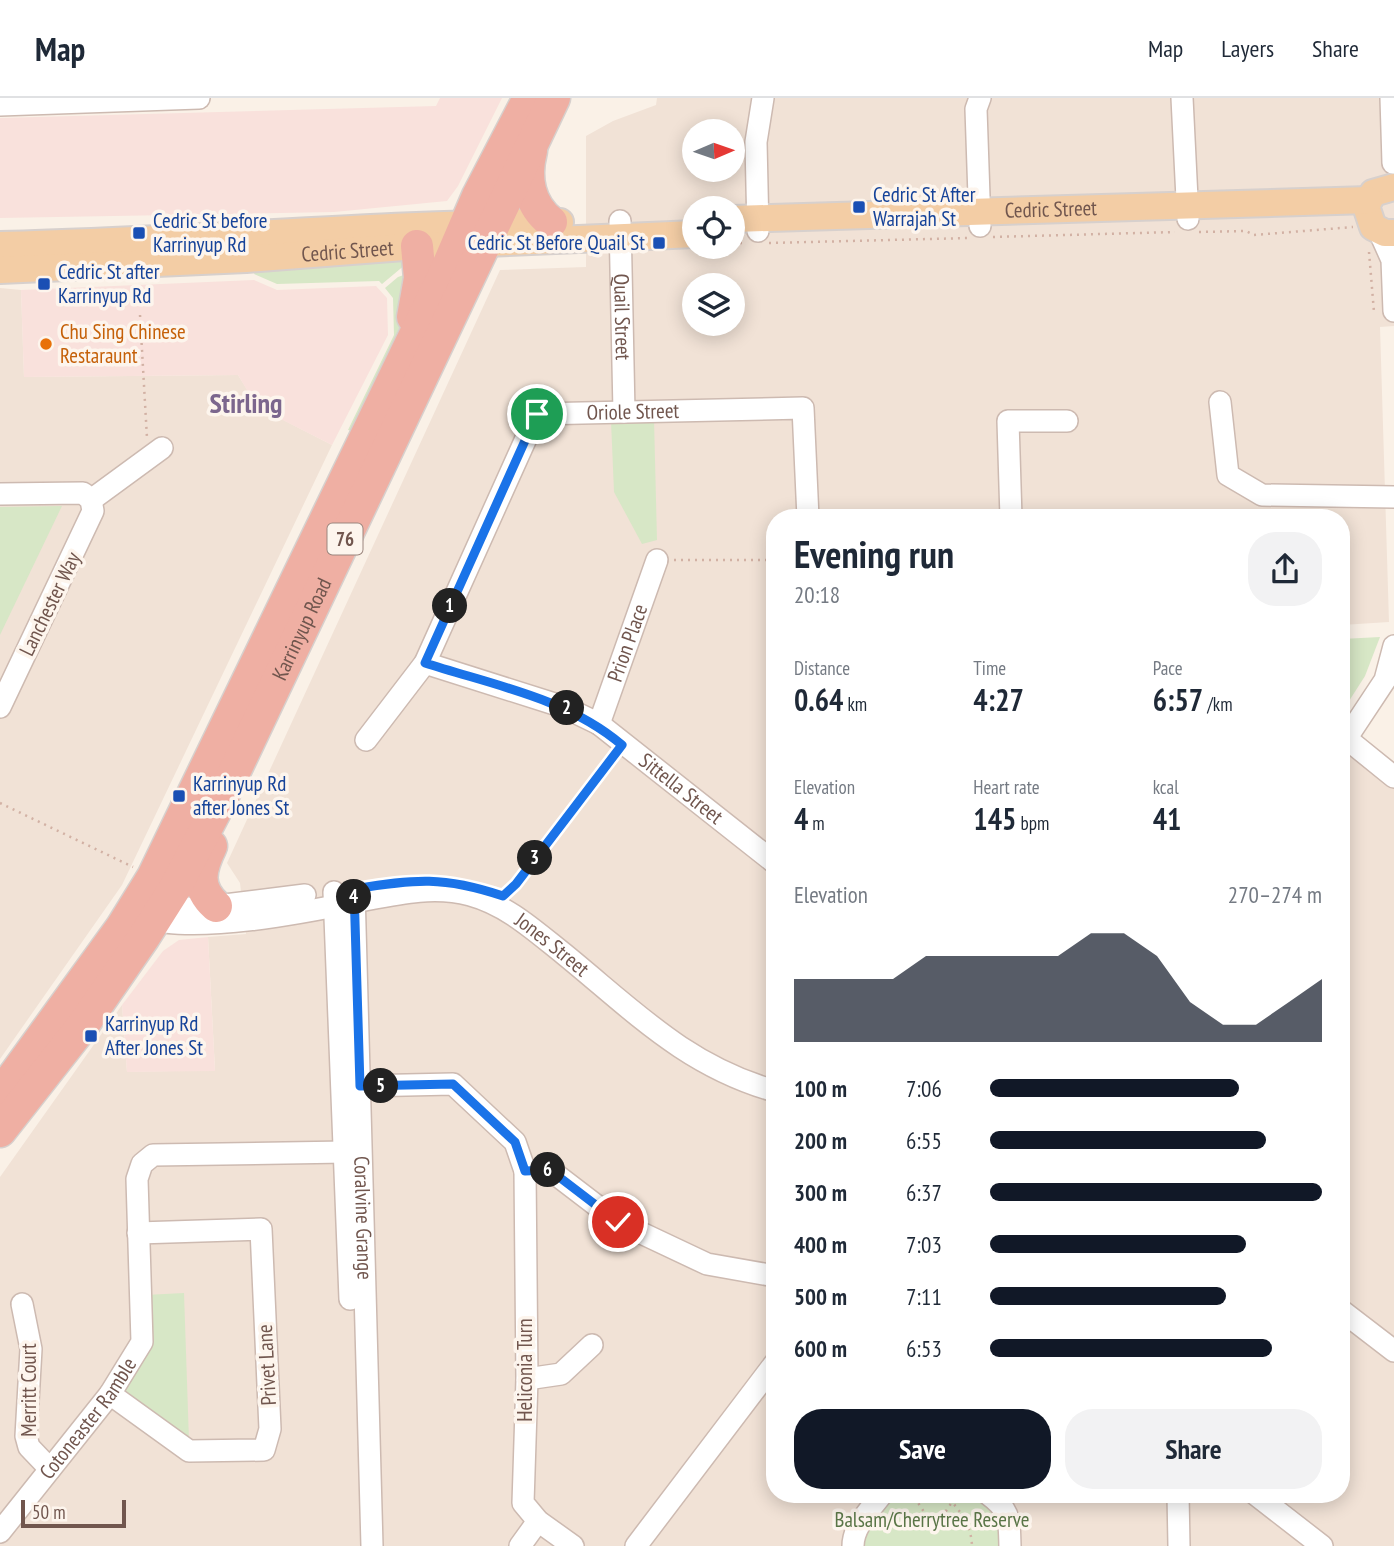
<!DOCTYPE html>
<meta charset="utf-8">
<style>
:root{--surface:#fff;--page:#f2f2f3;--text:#1f2937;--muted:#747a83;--line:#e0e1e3;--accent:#111827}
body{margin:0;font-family:"PT Sans Narrow",sans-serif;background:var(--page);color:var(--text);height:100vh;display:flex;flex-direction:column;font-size:26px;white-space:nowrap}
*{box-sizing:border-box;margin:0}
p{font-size:23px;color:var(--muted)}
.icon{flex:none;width:38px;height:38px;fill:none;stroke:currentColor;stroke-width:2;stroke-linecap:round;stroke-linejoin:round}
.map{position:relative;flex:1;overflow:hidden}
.panel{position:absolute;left:766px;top:411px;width:584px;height:994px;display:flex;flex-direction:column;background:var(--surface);border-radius:28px;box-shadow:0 4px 18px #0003}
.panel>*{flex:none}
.needle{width:46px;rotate:88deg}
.controls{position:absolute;left:682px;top:21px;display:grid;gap:14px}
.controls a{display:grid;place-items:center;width:63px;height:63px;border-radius:50%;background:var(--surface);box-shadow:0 4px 18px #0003;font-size:35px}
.scale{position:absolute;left:21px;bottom:18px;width:105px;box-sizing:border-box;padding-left:7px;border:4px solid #71564e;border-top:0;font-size:19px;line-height:24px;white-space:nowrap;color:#71564e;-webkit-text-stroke:5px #fdf5ed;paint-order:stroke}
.pin{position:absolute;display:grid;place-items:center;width:60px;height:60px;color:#fff;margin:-30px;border:4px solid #fff;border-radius:50%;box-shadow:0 2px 7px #0007}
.km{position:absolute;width:35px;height:35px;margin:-18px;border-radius:50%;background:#222;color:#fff;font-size:19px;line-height:35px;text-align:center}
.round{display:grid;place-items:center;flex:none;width:74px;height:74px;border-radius:28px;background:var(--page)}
.headline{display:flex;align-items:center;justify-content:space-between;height:119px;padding:0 28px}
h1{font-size:38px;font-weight:600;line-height:52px}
.figures{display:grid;grid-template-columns:repeat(3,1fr);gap:10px;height:119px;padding:7px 28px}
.figures div{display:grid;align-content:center}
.figures b{font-size:30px;font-weight:600}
.figures small{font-size:19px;font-weight:400}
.figures p{font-size:19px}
.chart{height:196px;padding:14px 28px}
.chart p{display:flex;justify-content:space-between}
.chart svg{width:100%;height:126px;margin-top:7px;fill:var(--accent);opacity:.7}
.button{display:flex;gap:14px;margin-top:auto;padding:14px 28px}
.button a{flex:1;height:80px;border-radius:28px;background:var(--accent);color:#fff;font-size:28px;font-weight:600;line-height:80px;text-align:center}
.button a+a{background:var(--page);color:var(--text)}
ul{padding:0 28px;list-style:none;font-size:23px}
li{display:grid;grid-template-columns:112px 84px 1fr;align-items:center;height:52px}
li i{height:18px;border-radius:9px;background:var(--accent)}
header{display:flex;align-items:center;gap:42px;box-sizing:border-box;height:98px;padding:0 35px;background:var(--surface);border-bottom:2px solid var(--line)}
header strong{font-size:33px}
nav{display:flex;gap:38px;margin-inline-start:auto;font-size:24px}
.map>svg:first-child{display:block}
</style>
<header>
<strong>Map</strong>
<nav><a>Map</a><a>Layers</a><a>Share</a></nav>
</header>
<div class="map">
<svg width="1394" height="1448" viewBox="0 0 1394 1448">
<rect width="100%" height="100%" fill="#faf1e7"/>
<!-- residential -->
<g fill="#f1e2d6" fill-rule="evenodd">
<path d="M657,0H1394V228L1380,229L1389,524L1342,527V420H775V1396H1342V666L1351,654L1394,689V1448H0V1079L122,907L127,974L215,972L208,839L246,836L240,785L227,765L500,172L586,169V38L613,23L656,7ZM695,33H733V72H695ZM695,110H733V149H695ZM695,187H733V226H695Z"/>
<polygon points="0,190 21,192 24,279 238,277 258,309 332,347 122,787 0,961"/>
</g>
<!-- commercial -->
<g fill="#f9e1dc">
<polygon points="440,0 502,0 458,88 447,103 334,114 0,120 0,20 436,8"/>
<polygon points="254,182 277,192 376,188 387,200 388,237 332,347 257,309 238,277 24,279 21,192"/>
<polygon points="208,839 215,973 127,974 122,907 163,853 179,842"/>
</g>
<!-- green -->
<g fill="#d7e7c6">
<polygon points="385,157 406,166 382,186 379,183 277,186 254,176 256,171"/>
<polygon points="412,174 406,216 365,303 360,329 354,333 348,332 394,237 393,200 385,190 398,179"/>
<polygon points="654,321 657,442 642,446 614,394 611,323"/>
<polygon points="62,408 0,537 0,409"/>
<polygon points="1380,539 1365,578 1342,614 1342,541"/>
<polygon points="184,1195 189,1343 118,1294 145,1197"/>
<polygon points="882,1397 988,1397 1010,1448 853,1448"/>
</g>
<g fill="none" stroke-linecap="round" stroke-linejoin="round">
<!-- minor casing -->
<g stroke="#cdbab1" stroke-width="24">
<g id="minor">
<polyline points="980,0 976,11 980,128"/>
<polyline points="1182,0 1188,121"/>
<polyline points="1391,0 1393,65"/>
<polyline points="0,7 199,0"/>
<path id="s1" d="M620,123L624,314"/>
<polyline points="758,133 756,44 763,0"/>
<polyline points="1379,133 1392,162 1394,213"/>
<polyline points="1220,304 1228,377 1262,397 1394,399"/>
<polyline points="0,396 83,395 91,402 93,413 0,609"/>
<polyline points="91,402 162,350"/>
<polyline points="1011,420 1008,323 1067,323"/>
<path id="s2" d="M425,565L564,609L599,626L775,765"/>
<path id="s3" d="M599,626L657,462"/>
<polyline points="1347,641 1394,679"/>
<path id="s4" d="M366,642L425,565L537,316L803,310L808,420"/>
<polyline points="1342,647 1385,582 1394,548"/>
<path id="s5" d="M354,793L372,1448"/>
<polyline points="334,794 350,1201"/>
<polyline points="154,803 192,811 305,797"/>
<path id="s6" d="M146,820C195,836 307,814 360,803C396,796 434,787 470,797C507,807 535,833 564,856C634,913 686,968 775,993"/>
<polyline points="360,988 453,986 515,1044 525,1073 550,1072 618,1124 707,1166 775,1178"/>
<polyline points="525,1073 527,1281 523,1405 538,1423 573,1448"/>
<polyline points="22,1206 31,1251 26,1338 29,1349 50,1371"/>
<polyline points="1342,1213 1394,1253"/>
<polyline points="527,1281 561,1276 592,1247"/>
<polyline points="110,1296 189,1353 264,1352 270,1331 261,1131 138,1135"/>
<path d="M988,1396C1011,1413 1009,1421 1010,1448"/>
<polyline points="1178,1396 1179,1448"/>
<polyline points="1255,1396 1322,1448"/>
<path id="s7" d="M0,1434L110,1296L142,1244L137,1081L142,1066L153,1057L346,1054"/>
<polyline points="520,1448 538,1423"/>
<polyline points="636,1448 775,1265"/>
<path d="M853,1448C853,1428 871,1411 882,1396"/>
</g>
</g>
<!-- major casing -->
<g stroke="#d7d0cd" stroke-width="30">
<g id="major">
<polyline points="1394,89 1373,95 1366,108 1373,129 1385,135 1394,135"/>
<path id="s8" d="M733,121L1369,102"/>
<path d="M0,147C187,143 373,126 560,124"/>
<path id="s9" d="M0,172L246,161L417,148L695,136"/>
</g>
</g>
<!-- highway casing -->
<g stroke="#d7d0cd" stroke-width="35">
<g id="highway">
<path d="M531,53C524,80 529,107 551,124"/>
<polyline points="413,219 420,180 417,148"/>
<path d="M211,748C200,771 195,789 216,808"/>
<polyline points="0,997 122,829 153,779 445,175 478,98 529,0"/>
<path id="s10" d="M0,1033L81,930L144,839L175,790L221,702L554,0"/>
</g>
</g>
<!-- path -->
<g stroke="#d2b1a4" stroke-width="2.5" stroke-dasharray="2 5" stroke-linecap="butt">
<polyline points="1199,134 1246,133 1254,137 1353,129"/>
<polyline points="993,139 1175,134"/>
<polyline points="733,145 745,145"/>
<polyline points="769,145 969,140"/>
<polyline points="1369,154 1374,214"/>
<polyline points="140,217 147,340"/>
<polyline points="674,462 775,462"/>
<polyline points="0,705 133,769"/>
<polyline points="508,794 614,658"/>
<polyline points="924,1396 913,1397 926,1417 944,1416 952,1404"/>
<path d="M945,1396C960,1413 971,1425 972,1448"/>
</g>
<!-- minor -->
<use href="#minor" stroke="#fff" stroke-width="21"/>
<!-- major -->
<use href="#major" stroke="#f3cda5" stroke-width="26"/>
<!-- highway -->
<use href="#highway" stroke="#efafa3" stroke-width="32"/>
</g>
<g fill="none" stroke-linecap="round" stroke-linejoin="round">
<!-- route casing -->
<g stroke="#fff" stroke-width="14">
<path id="route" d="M537,316L425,565C493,587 567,600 622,647L516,786L503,798C443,778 416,781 354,791L360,988L453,986L515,1044L525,1073L550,1072L618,1124"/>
</g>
<!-- route -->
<use href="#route" stroke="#1a73e8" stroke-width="9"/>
</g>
<!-- markers -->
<g fill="#1a4fb4" stroke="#fdf5ed" stroke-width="2.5">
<rect x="852" y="102" width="14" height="14" rx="3.5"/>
<rect x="132" y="128" width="14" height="14" rx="3.5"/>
<rect x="652" y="138" width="14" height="14" rx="3.5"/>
<rect x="37" y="179" width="14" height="14" rx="3.5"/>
<rect x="172" y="691" width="14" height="14" rx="3.5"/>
<rect x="84" y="931" width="14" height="14" rx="3.5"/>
</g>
<circle fill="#e8710a" stroke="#fdf5ed" stroke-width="2.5" cx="46" cy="246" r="7"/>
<g text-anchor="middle" stroke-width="7" stroke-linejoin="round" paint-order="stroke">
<!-- shield labels -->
<rect fill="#fdf5ed" stroke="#9b867e" stroke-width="2" x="327.5" y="425.5" width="35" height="31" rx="5"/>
<g font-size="19" font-weight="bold" fill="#71564e">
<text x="345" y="448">76</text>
</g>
<!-- transit labels -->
<g font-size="21" fill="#164399" stroke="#fdf5ed" text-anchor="start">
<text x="873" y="104">Cedric St After<tspan x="873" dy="24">Warrajah St</tspan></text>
<text x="153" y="130">Cedric St before<tspan x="153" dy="24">Karrinyup Rd</tspan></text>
<text x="645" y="152" text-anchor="end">Cedric St Before Quail St</text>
<text x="58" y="181">Cedric St after<tspan x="58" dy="24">Karrinyup Rd</tspan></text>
<text x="193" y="693">Karrinyup Rd<tspan x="193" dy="24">after Jones St</tspan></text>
<text x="105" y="933">Karrinyup Rd<tspan x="105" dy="24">After Jones St</tspan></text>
</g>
<!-- street labels -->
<g font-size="21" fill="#71564e" stroke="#fdf5ed">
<text dy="7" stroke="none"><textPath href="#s8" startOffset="318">Cedric Street</textPath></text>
<text dy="7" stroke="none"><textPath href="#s9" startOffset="348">Cedric Street</textPath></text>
<text dy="7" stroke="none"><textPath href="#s1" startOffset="96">Quail Street</textPath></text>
<text dy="7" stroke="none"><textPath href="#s4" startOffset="466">Oriole Street</textPath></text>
<text transform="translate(50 506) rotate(-64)" y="7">Lanchester Way</text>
<text dy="7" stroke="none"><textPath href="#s10" startOffset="588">Karrinyup Road</textPath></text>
<text dy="7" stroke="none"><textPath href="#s3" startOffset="86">Prion Place</textPath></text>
<text dy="7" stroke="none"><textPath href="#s2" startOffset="289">Sittella Street</textPath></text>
<text dy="7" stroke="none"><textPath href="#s6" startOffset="424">Jones Street</textPath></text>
<text dy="7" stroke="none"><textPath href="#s5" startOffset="327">Coralvine Grange</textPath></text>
<text transform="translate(267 1267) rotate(-93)" y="7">Privet Lane</text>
<text transform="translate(525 1272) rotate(-90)" y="7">Heliconia Turn</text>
<text transform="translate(29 1292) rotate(-90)" y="7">Merritt Court</text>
<text dy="7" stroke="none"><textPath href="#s7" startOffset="144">Cotoneaster Ramble</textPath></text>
</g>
<!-- food labels -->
<g font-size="21" fill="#c56008" stroke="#fdf5ed" text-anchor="start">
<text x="60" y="241">Chu Sing Chinese<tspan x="60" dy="24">Restaraunt</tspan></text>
</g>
<!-- park labels -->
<g font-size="21" fill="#5a7647" stroke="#fdf5ed">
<text x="932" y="1429">Balsam/Cherrytree Reserve</text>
</g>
<!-- district labels -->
<g font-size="28" font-weight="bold" fill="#7b668d" stroke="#fdf5ed">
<text x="246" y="315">Stirling</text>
</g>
</g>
</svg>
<div class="controls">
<a><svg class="needle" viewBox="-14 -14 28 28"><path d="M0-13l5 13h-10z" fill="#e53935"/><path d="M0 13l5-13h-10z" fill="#747a83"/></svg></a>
<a><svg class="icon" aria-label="locate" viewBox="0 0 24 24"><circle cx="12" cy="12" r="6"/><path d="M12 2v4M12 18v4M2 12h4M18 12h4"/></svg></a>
<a><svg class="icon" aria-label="layers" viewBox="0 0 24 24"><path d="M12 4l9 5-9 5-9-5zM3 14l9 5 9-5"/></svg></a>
</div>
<div class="scale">50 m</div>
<div class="pin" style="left:537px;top:316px;background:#1e9e55"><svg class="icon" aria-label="arrive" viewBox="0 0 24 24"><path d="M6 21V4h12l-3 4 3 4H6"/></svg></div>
<div class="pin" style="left:618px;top:1124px;background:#d93025"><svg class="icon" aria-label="check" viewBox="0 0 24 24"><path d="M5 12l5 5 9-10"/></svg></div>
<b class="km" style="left:450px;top:508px">1</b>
<b class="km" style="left:567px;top:610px">2</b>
<b class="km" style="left:535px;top:760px">3</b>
<b class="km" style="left:354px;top:799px">4</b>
<b class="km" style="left:381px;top:988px">5</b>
<b class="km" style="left:548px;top:1072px">6</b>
<section class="panel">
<div class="headline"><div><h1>Evening run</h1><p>20:18</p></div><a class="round"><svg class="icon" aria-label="share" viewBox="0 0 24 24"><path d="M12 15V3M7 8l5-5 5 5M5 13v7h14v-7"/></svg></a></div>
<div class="figures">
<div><p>Distance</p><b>0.64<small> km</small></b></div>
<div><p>Time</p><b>4:27</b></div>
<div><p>Pace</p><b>6:57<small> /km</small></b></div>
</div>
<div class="figures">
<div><p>Elevation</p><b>4<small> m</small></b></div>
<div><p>Heart rate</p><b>145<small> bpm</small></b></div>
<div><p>kcal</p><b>41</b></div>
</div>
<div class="chart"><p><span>Elevation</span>270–274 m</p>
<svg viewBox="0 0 160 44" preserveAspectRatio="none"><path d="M0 44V22L10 22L20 22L30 22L40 14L50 14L60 14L70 14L80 14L90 6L100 6L110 14L120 30L130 38L140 38L150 30L160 22V44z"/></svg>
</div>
<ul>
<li><b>100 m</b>7:06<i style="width:75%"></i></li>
<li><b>200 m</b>6:55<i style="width:83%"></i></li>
<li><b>300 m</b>6:37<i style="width:100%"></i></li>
<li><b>400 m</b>7:03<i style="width:77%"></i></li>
<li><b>500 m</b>7:11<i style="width:71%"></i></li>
<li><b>600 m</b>6:53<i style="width:85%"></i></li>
</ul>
<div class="button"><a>Save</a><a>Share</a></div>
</section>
</div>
